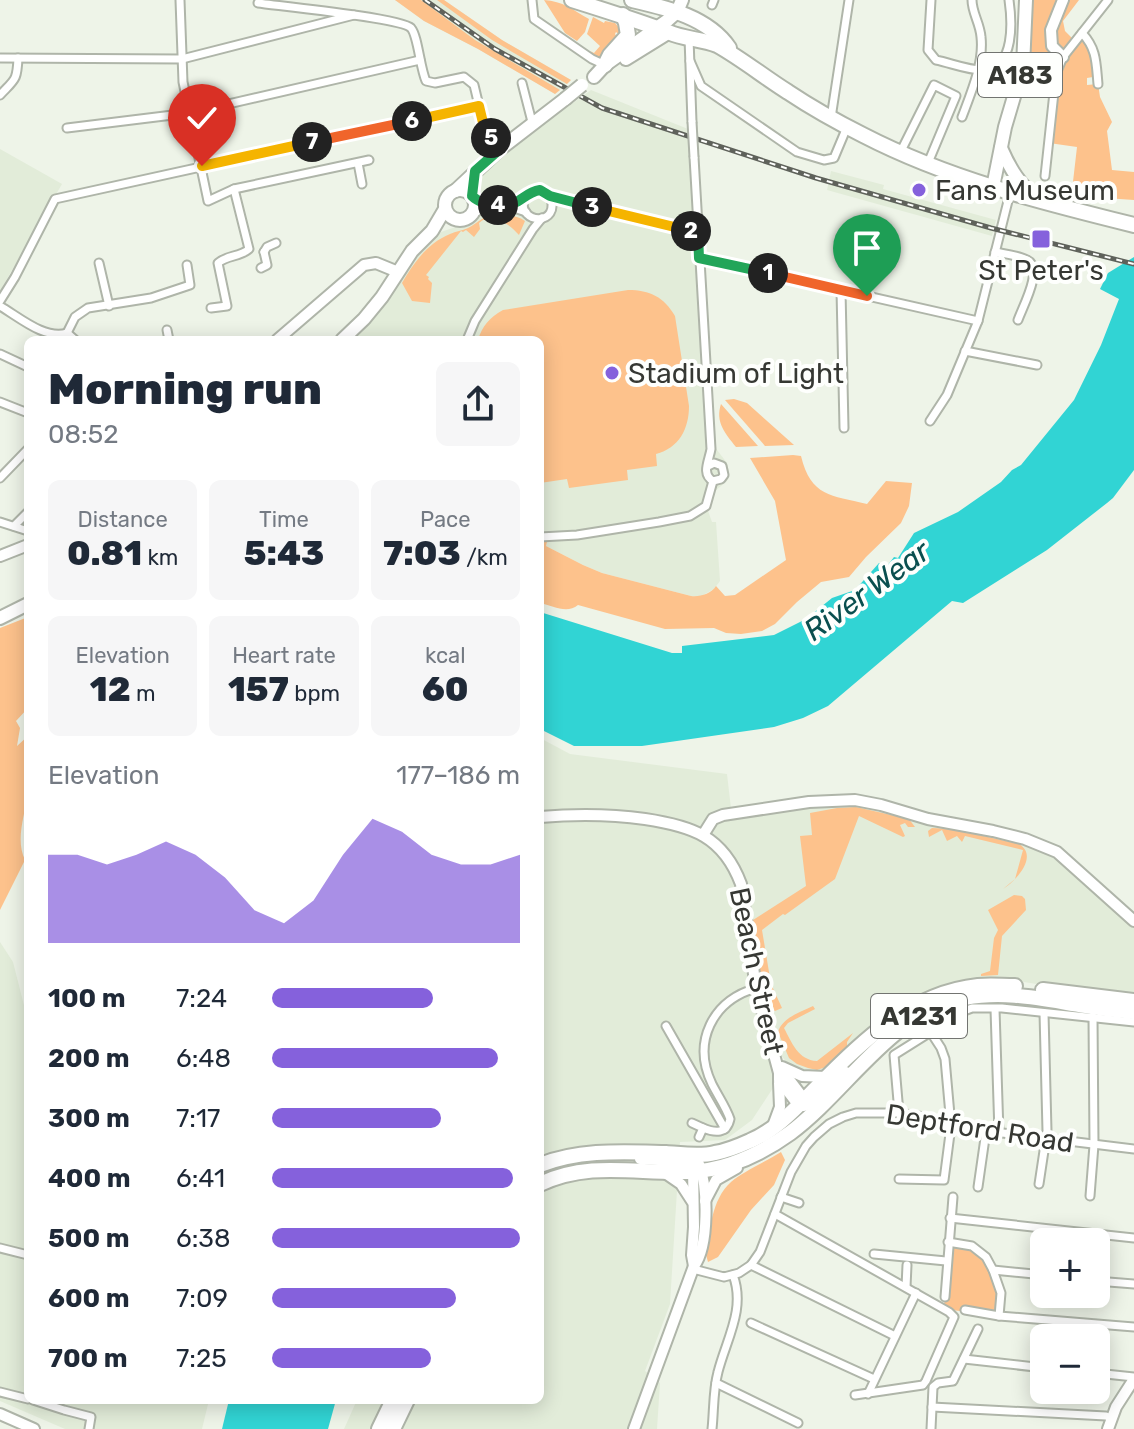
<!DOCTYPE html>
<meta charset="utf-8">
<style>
:root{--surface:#fff;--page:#f6f6f7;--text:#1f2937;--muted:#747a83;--accent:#8561dc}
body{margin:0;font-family:Rubik,sans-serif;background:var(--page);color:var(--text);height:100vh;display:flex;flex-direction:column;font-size:30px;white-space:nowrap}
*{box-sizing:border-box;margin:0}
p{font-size:26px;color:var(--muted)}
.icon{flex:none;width:44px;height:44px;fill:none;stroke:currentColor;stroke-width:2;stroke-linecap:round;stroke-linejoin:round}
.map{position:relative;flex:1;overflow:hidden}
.side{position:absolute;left:24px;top:336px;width:520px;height:1068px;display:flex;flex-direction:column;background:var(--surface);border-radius:12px;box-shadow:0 4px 20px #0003}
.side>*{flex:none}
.controls{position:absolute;left:1030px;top:1228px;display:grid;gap:16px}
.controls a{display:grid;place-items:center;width:80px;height:80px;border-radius:12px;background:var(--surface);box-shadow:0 4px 20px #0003;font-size:40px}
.pin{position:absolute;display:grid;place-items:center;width:68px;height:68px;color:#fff;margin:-82px -34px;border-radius:50% 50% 50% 0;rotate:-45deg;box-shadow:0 0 8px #0007}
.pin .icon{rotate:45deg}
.km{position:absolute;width:40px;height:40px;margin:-20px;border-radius:50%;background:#222;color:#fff;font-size:22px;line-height:40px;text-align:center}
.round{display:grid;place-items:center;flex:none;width:84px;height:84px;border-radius:12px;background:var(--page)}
.summary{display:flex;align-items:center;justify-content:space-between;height:136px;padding:0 24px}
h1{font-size:44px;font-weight:800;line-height:60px}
.metrics{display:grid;grid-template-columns:repeat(3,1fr);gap:12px;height:136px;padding:8px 24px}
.metrics div{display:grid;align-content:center;border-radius:12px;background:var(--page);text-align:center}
.metrics b{font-size:34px;font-weight:800}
.metrics small{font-size:22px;font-weight:400}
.metrics p{font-size:22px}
.chart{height:224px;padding:16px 24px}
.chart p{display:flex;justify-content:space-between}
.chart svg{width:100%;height:144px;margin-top:8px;fill:var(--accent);opacity:.7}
ul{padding:0 24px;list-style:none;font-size:26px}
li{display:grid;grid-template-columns:128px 96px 1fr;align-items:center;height:60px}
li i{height:20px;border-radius:10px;background:var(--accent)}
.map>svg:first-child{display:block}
</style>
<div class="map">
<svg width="1134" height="1429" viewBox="0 0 1134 1429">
<rect width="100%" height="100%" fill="#eef4e8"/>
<!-- built -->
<g fill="#e2ecd9">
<polygon points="395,0 444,0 502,40 571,80 555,94 478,49 424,21"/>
<polygon points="591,90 688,129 690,156 698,158 701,239 714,446 727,463 729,472 727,481 715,491 707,508 712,522 716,522 720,581 714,589 700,597 691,596 602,573 583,565 546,546 547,542 540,540 540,340 352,340 357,336 423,247 441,232 470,222 479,213 480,195 475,183 479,172 568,100 573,103"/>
<polygon points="0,149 62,184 0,291"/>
<polygon points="831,171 884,185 883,189 996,220 992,236 827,190"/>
<polygon points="540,738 570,754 727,774 732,817 837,805 856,805 1021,842 1048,850 1134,924 1134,998 1115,997 1018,981 972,981 827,1071 820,1073 808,1073 798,1070 787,1063 781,1055 766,1005 758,977 747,887 737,865 777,1082 752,1120 725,1140 680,1142 670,1304 645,1371 660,1383 657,1429 344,1429 357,1400 540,1400"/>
<polygon points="0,942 13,962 28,1021 28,1400 209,1400 202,1429 65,1429 0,1401"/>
</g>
<!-- green -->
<g fill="#fdc28c">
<polygon points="395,0 421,0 475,40 560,90 555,94 478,49 424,21"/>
<polygon points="437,0 444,0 502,40 571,80 567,84 492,40"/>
<path d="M544,0C563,1 573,10 589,19L585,32L577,41L565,33Z"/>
<polygon points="1031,0 1079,0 1063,21 1065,31 1075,41 1082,33 1095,55 1093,77 1087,78 1087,85 1098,84 1100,97 1112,122 1107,131 1112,170 1134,172 1134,200 1105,198 1103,196 1087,196 1083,203 1071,199 1077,147 1049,143 1055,74 1022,98 1027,77"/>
<polygon points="593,17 604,23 605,21 615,23 621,30 620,35 616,32 615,34 618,39 600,58 595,56 590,51 594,53 600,46 587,34"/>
<path d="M490,215C501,216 515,213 525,221L519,235C509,224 492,211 479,223L480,229L474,237L466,230L463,232L461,231L426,275L429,277L428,279L432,283L430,303L412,301L402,283C414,262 428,243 450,234C456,231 462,231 468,228C476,224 481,218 490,215Z"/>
<path d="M628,290C650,290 664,297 675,316L689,406C689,429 679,448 656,454L657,466L627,470L628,480L569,488L567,479L540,483V340H478C482,326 490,317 503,310Z"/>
<polygon points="734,399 747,403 794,445 765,446 725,400"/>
<path d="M721,404L758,446L736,447C725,433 715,422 721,404Z"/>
<path d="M793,455L801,456C811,497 831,495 867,504L886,481L912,483L909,506L901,523L866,557L849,577L821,582L797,602L775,624L762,631L741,634L726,633L714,628L665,629L578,605C567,614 553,606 540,603V540L547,542L546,546L583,565L602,573L691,596C700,597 711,594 716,586L725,596L735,595L786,560L775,501L750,458Z"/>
<path d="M28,617V708L16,721L20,728L17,746L28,736C28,754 30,774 28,793C25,815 15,839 25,860L0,910V628Z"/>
<polygon points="856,807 909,819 915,827 908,827 905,823 900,825 905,836 903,837 859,816 835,879 785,915 783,914 762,930 771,984 782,1008 775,1011 770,1009 760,977 753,920 806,886 800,836 812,835 810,813 837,808"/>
<path d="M932,828L952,829L1019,844C1039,856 1016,881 1003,889L1015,879L1023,850L965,836L962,842L957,836L947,841L942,830L929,837L928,831Z"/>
<polygon points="1014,895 1022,896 1025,899 1026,910 1002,936 998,975 981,976 981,974 990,971 994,938 998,930 988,910"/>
<path d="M813,1006L815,1009L788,1023L784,1028C792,1043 798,1060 817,1061L853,1033L847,1042V1047L826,1067L817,1070L808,1068L797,1064L789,1058L778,1032C782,1018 800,1012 813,1006Z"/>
<path d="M781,1152L785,1160L774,1185L751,1210L718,1257L708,1262L706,1255C710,1231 711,1200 731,1182C742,1172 767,1161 781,1152Z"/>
<polygon points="948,1242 972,1246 982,1253 999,1285 999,1316 944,1309"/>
</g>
<!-- water -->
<g fill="#31d4d4">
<polygon points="1134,257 1134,470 1113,498 1107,503 1047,550 963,603 952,601 828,706 803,718 774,727 642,746 574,746 540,729 540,612 672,653 682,653 682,646 774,635 806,619 832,598 855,590 879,563 887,566 894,557 898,558 914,533 958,512 1001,482 1012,470 1021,465 1074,400 1101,345 1119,299 1100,289 1108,273"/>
<polygon points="229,1400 336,1400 328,1429 222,1429"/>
</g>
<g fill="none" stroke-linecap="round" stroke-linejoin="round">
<!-- street casing -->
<g stroke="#afb5a9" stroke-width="11">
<g id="street">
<polyline points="180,0 183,82 208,201 234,189 369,160"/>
<polyline points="532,0 534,19 592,59 605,65"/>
<path d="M931,0L928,50L936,60C951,63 970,71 985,70C1015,67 1012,21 1009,0"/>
<path d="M258,3C280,6 401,18 411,28C418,36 420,68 426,81L435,83L464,77L474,85L485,131L500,149"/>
<polyline points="712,5 714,0"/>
<path d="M1082,33C1097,49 1096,63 1098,84"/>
<polyline points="689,38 692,122"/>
<polyline points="0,58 182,59 354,15"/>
<polyline points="690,61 701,86 797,152 824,160 834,158 847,127"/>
<polyline points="522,83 532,122"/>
<path d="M0,95C15,79 17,81 18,58"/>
<path d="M962,117C971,93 984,63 981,37C980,23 972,13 972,0"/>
<polyline points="831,118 849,0"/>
<polyline points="67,128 189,113 420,60"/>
<polyline points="900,153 934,85 956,96 928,163"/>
<path d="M694,157L711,449C709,461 701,474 713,481L721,479L724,475L722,466L714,463L708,466"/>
<polyline points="358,163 362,184"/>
<polyline points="1045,176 1056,74 1063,57 1108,0"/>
<path d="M550,196C562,227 517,224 524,200C527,192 533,191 540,190L550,196L565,201L698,233"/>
<polyline points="474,198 491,205 508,206 526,212"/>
<polyline points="474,213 491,205"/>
<polyline points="264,252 267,247 276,243"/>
<path d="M995,252C1005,254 1018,255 1027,260C1044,268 1023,306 1018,320"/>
<polyline points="699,258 978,321"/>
<polyline points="99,263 109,306"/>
<polyline points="261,268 267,265 264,252"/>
<polyline points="841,290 844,428"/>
<polyline points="0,301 15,277 55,199 479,106"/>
<path d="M0,306C19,317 45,340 67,333L75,340"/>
<path d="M211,308L227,306L218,263C227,255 240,257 249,249L234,189"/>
<polyline points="167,330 169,340"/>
<polyline points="67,333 75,317 88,308 151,298 190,285 187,265"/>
<polyline points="467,340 475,321 533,229 542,218"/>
<polyline points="965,351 1037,365"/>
<polyline points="0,354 28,367"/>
<polyline points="0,402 28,413"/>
<polyline points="930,421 947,395 978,321 1010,193"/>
<polyline points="0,478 28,449"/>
<polyline points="0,522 28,531"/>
<polyline points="14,526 28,512"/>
<polyline points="540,537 577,535 659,522 690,516 706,506 713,481"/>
<polyline points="995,1009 999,1133"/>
<polyline points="666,1026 725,1129"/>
<polyline points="899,1113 894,1055 964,1011 972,1008 1002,1008 1134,1022"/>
<polyline points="692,1123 703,1128 699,1137"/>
<path d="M703,1128C715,1133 727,1134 730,1119C726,1107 718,1096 712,1084C692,1042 712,1001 756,988"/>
<polyline points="899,1179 944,1180 951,1126 945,1059 941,1048 930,1031"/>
<polyline points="1039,1184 1047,1131 1044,1013"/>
<polyline points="978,1187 986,1131"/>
<polyline points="1090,1196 1094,1145 1093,1017"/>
<polyline points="781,1197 799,1203"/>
<polyline points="775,1214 949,1312 954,1317 926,1381 923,1385 855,1395"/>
<polyline points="950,1218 1134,1238"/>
<polyline points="948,1242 972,1246 986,1257 993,1270 1001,1293 999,1316"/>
<polyline points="0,1248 28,1255"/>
<polyline points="874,1254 946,1261"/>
<polyline points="751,1265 895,1336"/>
<polyline points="693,1269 724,1277 739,1273 751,1265 760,1252 791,1172 806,1146 814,1137 829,1124 843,1117 856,1113 899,1113 924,1117 951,1126 986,1131 1134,1149"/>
<polyline points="993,1270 1044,1275"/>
<polyline points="1096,1281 1134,1284"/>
<polyline points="906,1287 907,1265"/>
<polyline points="945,1297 953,1197"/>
<polyline points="965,1310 999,1316 1134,1327"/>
<polyline points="751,1323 874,1379"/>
<polyline points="964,1359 1044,1368"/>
<polyline points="1096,1373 1134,1377"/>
<polyline points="716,1383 798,1423"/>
<polyline points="0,1392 28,1399"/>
<polyline points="868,1394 916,1293"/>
<polyline points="33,1400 64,1410 91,1417 89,1429"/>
<polyline points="932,1407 1106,1416 1111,1418"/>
<path d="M712,1429C714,1411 713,1390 718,1372C726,1340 746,1309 733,1275"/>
<polyline points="931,1429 933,1387 938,1383 953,1381 978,1329"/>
</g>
</g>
<!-- secondary casing -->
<g stroke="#afb5a9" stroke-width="14">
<g id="secondary">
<polyline points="1063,0 1051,30 1052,46 1063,57"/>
<polyline points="277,340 364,265 376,263 398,272"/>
<polyline points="0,556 28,545"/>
<path d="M540,817C576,814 609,814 645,819C692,826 723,836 741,884L756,988L779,1073V1080L796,1102L804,1106L815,1101L846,1072"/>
<polyline points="703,835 713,819 723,815 809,802 855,800 881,805 928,819 993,831 1025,839 1057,852 1134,921"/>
<polyline points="782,1067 802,1076 826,1077"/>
<polyline points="779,1073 785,1074 807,1103"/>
<polyline points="773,1126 780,1107 779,1083"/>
<polyline points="693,1168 694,1227 692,1255 694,1266"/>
<polyline points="665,1173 681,1184 692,1201"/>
<polyline points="705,1201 716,1180 737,1168"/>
<polyline points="0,1414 34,1429"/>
<path d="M634,1429L694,1266C709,1246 708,1187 699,1164L694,1162L640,1159"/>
<polyline points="1108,1429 1116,1407 1134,1379"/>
</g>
</g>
<!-- primary casing -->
<g stroke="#afb5a9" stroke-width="16">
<g id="primary">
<polyline points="626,59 668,33"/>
<polyline points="594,77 605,65 668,20 677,12 682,0"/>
<path d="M1001,148C1010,169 1020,185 1038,200"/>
<polyline points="993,187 1005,127 1023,66 1026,0"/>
<circle cx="460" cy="205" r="15"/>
<polyline points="455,191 500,149 565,99"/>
<polyline points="342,340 364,319 382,297 412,251 432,231 445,209"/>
<polyline points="0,618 28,604"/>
</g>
</g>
<!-- highway casing -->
<g stroke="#afb5a9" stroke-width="18">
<g id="highway">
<path d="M572,0C604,10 636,20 668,32C684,39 701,39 717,45C742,59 764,77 788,92C812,108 837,122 863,135C948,179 1041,202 1134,225"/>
<path d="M632,0C667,8 708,17 729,48"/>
<polyline points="605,65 610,55 628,35 626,23 623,15"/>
<polyline points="1043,990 1134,1001"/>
<path d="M540,1165C580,1149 624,1152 666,1153C682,1154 700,1157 715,1153C727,1151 739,1146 750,1141C776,1130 796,1108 816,1088C861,1042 911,993 978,986C990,985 1002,986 1015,986"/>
<path d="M540,1184C605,1153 668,1186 731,1164C752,1157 772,1146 790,1133C849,1089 889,1014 965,998C1006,990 1046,1000 1086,1006C1102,1009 1118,1010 1134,1012"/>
<polyline points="379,1429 393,1400"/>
<polyline points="393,1429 407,1400"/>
</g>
</g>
<!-- street -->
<use href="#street" stroke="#fff" stroke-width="7"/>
<!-- secondary -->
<use href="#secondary" stroke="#fff" stroke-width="10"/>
<!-- primary -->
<use href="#primary" stroke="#fff" stroke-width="12"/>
<!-- highway -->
<use href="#highway" stroke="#fff" stroke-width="14"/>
<!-- rail casing -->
<g stroke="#5f625b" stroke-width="5">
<polyline id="rail" points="425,0 495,49 602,108 816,178 991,228 1134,264"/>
</g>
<!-- rail -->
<use href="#rail" stroke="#fefffd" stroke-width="2" stroke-dasharray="6" stroke-linecap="butt"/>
<!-- street-bridge casing -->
<g stroke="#afb5a9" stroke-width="11" stroke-linecap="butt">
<polyline id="street-bridge" points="692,122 694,157"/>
</g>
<!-- primary-bridge casing -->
<g stroke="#afb5a9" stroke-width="16" stroke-linecap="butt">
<polyline id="primary-bridge" points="565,99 582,85"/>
</g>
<!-- street-bridge -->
<use href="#street-bridge" stroke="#fff" stroke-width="7"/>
<!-- primary-bridge -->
<use href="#primary-bridge" stroke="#fff" stroke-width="12"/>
</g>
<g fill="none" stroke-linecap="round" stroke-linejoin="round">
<!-- split-1 casing -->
<g stroke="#fff" stroke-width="16">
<polyline id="split-1" points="768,273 867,296"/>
</g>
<!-- split-2 casing -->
<g stroke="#fff" stroke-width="16">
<polyline id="split-2" points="691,231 698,233 699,258 768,273"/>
</g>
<!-- split-3 casing -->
<g stroke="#fff" stroke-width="16">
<polyline id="split-3" points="592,207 691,231"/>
</g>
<!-- split-4 casing -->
<g stroke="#fff" stroke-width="16">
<path id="split-4" d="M498,205C521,207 522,193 540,190L550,196L592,207"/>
</g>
<!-- split-5 casing -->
<g stroke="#fff" stroke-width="16">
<path id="split-5" d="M491,138L500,149L475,171L472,196C478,202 489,205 498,205"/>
</g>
<!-- split-6 casing -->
<g stroke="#fff" stroke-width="16">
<polyline id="split-6" points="412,121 479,106 485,131 491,138"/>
</g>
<!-- split-7 casing -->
<g stroke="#fff" stroke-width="16">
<polyline id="split-7" points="312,142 412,121"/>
</g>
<!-- split-8 casing -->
<g stroke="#fff" stroke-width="16">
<polyline id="split-8" points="202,166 312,142"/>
</g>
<!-- split-1 -->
<use href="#split-1" stroke="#f0652b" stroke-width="10"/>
<!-- split-2 -->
<use href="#split-2" stroke="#22a559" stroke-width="10"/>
<!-- split-3 -->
<use href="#split-3" stroke="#f5b400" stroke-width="10"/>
<!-- split-4 -->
<use href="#split-4" stroke="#22a559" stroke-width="10"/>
<!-- split-5 -->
<use href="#split-5" stroke="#22a559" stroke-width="10"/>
<!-- split-6 -->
<use href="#split-6" stroke="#f5b400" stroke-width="10"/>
<!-- split-7 -->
<use href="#split-7" stroke="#f0652b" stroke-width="10"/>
<!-- split-8 -->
<use href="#split-8" stroke="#f5b400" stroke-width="10"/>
</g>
<!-- markers -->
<g fill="#8561dc" stroke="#fefffd" stroke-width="3">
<circle cx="919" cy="190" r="8"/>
<rect x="1031" y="229" width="20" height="20" rx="4"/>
<circle cx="612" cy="373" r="8"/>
</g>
<g text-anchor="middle" stroke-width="8" stroke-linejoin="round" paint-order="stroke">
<!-- shield labels -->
<g fill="#fefffd" stroke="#727470" stroke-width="2">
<rect x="978" y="53" width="84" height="44" rx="6"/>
<rect x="871" y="994" width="96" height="44" rx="6"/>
</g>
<g font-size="26" font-weight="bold" fill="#363833">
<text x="1020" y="84">A183</text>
<text x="919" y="1025">A1231</text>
</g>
<!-- poi labels -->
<g font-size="28" fill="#363833" stroke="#fefffd" text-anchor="start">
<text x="935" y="200">Fans Museum</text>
<text x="1041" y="280" text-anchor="middle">St Peter's</text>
<text x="628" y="383">Stadium of Light</text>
</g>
<!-- street labels -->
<g font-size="28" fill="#363833" stroke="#fefffd">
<text transform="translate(757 971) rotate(78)" y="10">Beach Street</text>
<text transform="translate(980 1128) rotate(9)" y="10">Deptford Road</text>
</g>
<!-- water labels -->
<g font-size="30" font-style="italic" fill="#0a4f4f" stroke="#fefffd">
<text transform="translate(867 591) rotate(-36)" y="10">River Wear</text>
</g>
</g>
</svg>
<div class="controls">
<a>+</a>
<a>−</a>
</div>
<div class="pin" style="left:867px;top:296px;background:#1e9e55"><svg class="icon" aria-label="arrive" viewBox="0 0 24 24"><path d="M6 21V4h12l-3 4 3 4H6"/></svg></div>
<div class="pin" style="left:202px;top:166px;background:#d93025"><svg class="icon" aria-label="check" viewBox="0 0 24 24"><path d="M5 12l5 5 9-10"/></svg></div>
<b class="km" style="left:768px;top:273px">1</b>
<b class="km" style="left:691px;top:231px">2</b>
<b class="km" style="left:592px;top:207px">3</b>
<b class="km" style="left:498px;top:205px">4</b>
<b class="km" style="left:491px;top:138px">5</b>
<b class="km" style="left:412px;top:121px">6</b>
<b class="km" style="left:312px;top:142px">7</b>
<section class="side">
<div class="summary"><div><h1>Morning run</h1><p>08:52</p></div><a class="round"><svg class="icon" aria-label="share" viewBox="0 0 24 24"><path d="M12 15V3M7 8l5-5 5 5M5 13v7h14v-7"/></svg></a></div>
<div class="metrics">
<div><p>Distance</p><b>0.81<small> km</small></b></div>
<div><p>Time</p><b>5:43</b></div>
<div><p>Pace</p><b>7:03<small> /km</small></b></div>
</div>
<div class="metrics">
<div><p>Elevation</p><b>12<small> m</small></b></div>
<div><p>Heart rate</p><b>157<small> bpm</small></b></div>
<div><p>kcal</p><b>60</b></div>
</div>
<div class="chart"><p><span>Elevation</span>177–186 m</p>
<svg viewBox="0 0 160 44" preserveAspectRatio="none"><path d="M0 44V17L10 17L20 20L30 17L40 13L50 17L60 24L70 34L80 38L90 31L100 17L110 6L120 10L130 17L140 20L150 20L160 17V44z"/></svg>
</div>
<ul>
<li><b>100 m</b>7:24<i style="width:65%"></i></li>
<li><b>200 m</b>6:48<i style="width:91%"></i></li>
<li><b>300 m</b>7:17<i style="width:68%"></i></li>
<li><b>400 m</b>6:41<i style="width:97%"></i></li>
<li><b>500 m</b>6:38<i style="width:100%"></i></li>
<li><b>600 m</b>7:09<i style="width:74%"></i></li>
<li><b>700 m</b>7:25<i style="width:64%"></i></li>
</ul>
</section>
</div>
